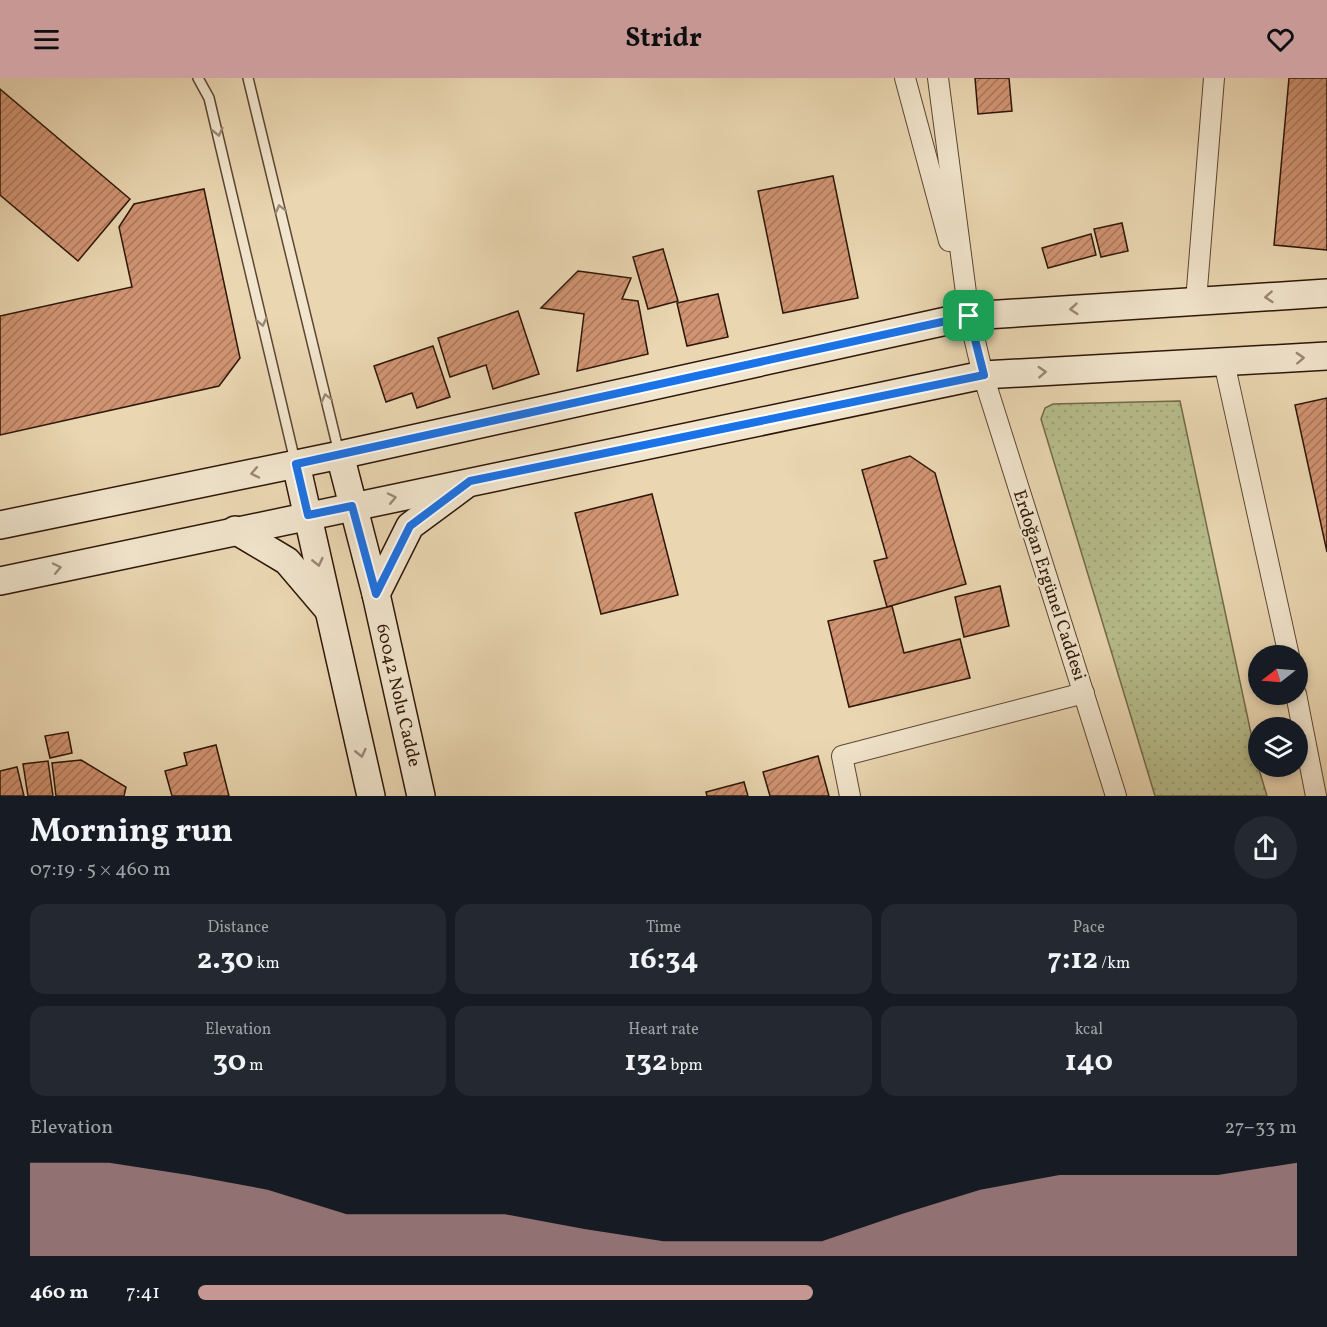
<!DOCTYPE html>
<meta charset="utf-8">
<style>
:root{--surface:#171b24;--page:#242831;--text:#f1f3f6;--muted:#9ea1a6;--accent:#c59692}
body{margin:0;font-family:Vollkorn,serif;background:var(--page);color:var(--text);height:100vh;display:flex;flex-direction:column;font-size:22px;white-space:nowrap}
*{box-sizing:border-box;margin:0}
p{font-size:20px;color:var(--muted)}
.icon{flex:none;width:33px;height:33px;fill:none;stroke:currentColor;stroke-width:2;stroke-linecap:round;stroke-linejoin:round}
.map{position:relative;height:718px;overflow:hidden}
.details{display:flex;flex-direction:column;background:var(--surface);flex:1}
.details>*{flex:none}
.needle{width:39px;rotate:253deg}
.buttons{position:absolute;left:1248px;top:567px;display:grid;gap:12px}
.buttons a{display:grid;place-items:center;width:60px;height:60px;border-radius:50%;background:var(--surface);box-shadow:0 3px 9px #0003;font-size:30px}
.pin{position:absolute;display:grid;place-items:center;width:51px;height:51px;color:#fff;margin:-26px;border-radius:12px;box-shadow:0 3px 9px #0006}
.round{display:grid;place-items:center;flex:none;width:63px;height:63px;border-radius:32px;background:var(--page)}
.overview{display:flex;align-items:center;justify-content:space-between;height:102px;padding:0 30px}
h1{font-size:33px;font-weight:700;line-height:45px}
.figures{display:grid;grid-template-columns:repeat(3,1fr);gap:9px;height:102px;padding:6px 30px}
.figures div{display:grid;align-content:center;border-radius:15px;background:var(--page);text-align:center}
.figures b{font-size:30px;font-weight:700}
.figures small{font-size:16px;font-weight:400}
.figures p{font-size:16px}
.chart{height:168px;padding:12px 30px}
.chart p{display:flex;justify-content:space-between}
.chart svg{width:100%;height:108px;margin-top:6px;fill:var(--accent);opacity:.7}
ul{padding:0 30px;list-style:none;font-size:20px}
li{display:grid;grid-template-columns:96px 72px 1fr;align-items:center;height:45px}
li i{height:15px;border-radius:8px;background:var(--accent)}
header{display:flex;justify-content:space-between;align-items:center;height:78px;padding:0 30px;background:var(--accent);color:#111;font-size:27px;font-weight:700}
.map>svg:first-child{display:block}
</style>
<header><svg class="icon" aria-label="menu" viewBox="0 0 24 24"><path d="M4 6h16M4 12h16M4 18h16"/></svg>Stridr<svg class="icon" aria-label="heart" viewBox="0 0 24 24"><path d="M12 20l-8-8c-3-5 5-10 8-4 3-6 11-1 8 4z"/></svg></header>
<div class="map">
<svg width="1327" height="718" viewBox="0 0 1327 718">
<defs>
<pattern id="grass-dots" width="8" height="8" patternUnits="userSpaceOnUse" patternTransform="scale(1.5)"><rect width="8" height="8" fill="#b7be8c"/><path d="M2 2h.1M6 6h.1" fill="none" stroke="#9ea377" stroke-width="1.8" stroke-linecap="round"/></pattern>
<pattern id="building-hatch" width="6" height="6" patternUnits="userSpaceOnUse" patternTransform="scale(1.5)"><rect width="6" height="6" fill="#d19473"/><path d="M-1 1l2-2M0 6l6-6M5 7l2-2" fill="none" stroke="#aa785c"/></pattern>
</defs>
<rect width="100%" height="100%" fill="#ead7b2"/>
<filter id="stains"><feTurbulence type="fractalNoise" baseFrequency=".00333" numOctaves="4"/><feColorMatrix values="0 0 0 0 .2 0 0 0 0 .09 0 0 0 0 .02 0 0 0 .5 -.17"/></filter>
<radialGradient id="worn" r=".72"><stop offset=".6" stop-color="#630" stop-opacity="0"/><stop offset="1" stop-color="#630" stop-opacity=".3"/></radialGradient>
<!-- grass -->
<polygon fill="url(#grass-dots)" stroke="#726a4a" stroke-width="1.5" points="1180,323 1258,688 1267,718 1155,718 1041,341 1045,330 1053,326"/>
<!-- building -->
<g fill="url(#building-hatch)" stroke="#2e1608" stroke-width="1.5">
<polygon points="975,0 1009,0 1012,33 978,36"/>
<polygon points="1289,0 1327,0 1327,172 1274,167"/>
<polygon points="0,11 130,121 78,183 0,117"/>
<polygon points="833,98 858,220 783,235 758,113"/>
<polygon points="204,111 240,280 219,308 0,357 0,238 132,209 119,149 134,126"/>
<polygon points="1122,145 1128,173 1101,179 1094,151"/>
<polygon points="1091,156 1096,177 1048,190 1042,170"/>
<polygon points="663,171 678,223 648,231 633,179"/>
<polygon points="578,193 631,200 622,221 638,223 648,276 577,293 584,236 541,230"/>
<polygon points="718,216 728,259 687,268 677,225"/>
<polygon points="518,233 539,296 493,311 486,287 450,299 438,260"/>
<polygon points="433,268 450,319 417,330 412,315 386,324 374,288"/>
<polygon points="1327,320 1327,474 1295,327"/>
<polygon points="910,378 935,395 966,506 887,529 874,483 887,480 862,392"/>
<polygon points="652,416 678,517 601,536 575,435"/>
<polygon points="1000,508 1009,548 964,559 955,519"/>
<polygon points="892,528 904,575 960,561 970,600 849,629 828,543"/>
<polygon points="68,654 72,675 50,680 45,658"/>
<polygon points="216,667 229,718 172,718 165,693 187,687 184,675"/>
<polygon points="818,678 829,718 770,718 763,694"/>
<polygon points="81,682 126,709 124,718 56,718 52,685"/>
<polygon points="48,683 53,718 28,718 23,686"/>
<polygon points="17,689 24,718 0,718 0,693"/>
<polygon points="744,704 748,718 707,718 706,714"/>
</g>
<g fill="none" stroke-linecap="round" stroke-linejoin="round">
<!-- lane casing -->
<g stroke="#5d4632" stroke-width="12">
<g id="lane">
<polyline points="198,0 209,20 295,383"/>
<polyline points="248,0 339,375"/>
</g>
</g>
<!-- street casing -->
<g stroke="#5d4632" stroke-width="22">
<g id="street">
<polyline points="905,0 949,163"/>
<polyline points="938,0 969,238 983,297 1116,718"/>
<polyline points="1196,223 1214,0"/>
<polyline points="1224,284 1289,578"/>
<polyline points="1296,616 1316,718"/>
<polyline points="850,718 842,678 1084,615"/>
</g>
</g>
<!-- secondary casing -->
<g stroke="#2e1608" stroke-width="30">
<g id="secondary">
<polyline points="340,377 376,516 421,718"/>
<polyline points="296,386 371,718"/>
<polyline points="0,447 340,377 969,238 1327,215"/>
<polyline points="235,452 287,483 327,530"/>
<polyline points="0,503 983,297 1327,278"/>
<polyline points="376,516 410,448 464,408"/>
</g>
</g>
<!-- lane -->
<use href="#lane" stroke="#f1e5cd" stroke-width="9"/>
<!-- street -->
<use href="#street" stroke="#f1e5cd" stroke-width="20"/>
<!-- secondary -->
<use href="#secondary" stroke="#f1e5cd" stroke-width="27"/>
</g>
<!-- one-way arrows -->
<defs><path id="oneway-chevron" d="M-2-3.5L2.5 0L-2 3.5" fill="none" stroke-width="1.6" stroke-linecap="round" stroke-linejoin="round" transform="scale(1.5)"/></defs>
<g stroke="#998874">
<use href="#oneway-chevron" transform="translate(218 54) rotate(77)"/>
<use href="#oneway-chevron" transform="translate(280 131) rotate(-104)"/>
<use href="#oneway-chevron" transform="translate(1269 219) rotate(176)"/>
<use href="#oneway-chevron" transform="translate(1074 231) rotate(176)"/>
<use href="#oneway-chevron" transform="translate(262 244) rotate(77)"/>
<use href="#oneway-chevron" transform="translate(1300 280) rotate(-3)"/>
<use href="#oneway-chevron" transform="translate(1042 294) rotate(-3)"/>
<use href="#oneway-chevron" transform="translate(326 320) rotate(-104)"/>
<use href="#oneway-chevron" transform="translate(255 395) rotate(168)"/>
<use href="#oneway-chevron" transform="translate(392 420) rotate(-12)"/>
<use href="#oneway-chevron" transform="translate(318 484) rotate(77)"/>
<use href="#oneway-chevron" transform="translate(57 490) rotate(-12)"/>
<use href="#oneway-chevron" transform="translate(361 675) rotate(77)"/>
</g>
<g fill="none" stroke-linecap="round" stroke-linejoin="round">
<!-- route casing -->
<g stroke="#fff" stroke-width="12">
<polygon id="route" points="969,238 984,297 470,403 410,448 376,516 352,428 308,437 296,386"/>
</g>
<!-- route -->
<use href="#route" stroke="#1a73e8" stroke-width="8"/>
</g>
<g text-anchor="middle" stroke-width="4.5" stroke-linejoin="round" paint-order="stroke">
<!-- street labels -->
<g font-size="18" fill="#2e1608" stroke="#f1e5cd">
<text transform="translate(1050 507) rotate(72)" y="6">Erdoğan Ergünel Caddesi</text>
<text transform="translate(399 617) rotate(77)" y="6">60042 Nolu Cadde</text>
</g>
</g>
<rect width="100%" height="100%" filter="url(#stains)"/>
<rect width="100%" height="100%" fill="url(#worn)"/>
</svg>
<div class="buttons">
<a><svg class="needle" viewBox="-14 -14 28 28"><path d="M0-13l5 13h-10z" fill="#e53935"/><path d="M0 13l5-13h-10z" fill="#9ea1a6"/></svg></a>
<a><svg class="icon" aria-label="layers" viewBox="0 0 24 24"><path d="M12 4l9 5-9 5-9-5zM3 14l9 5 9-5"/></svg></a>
</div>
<div class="pin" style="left:969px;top:238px;background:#1e9e55"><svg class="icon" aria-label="arrive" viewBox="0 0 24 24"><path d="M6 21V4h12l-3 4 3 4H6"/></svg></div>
</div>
<section class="details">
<div class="overview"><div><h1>Morning run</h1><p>07:19 · 5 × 460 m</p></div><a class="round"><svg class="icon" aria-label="share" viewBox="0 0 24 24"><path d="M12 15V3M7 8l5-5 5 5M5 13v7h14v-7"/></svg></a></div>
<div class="figures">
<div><p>Distance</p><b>2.30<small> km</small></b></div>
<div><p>Time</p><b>16:34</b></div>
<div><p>Pace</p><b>7:12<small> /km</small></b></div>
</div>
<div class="figures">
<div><p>Elevation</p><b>30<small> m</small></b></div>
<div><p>Heart rate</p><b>132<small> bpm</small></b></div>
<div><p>kcal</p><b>140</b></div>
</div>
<div class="chart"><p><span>Elevation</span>27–33 m</p>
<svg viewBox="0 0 160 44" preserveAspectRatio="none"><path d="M0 44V6L10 6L20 11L30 17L40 27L50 27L60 27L70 33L80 38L90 38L100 38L110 27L120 17L130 11L140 11L150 11L160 6V44z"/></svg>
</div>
<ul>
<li><b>460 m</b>7:41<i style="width:56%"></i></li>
</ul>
</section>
